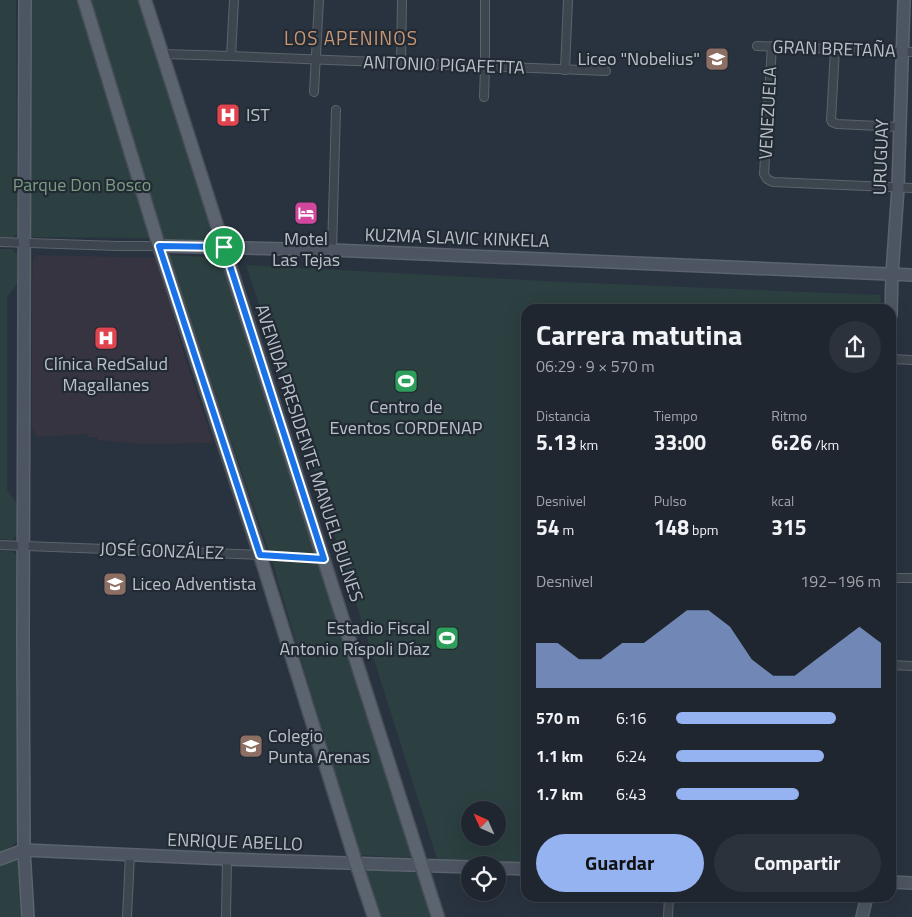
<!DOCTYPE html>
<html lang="es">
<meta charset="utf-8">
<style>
:root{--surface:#1f262f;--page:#2c323b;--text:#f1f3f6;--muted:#a1a5aa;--line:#3c434b;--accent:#95b2f1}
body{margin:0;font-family:"Titillium Web",sans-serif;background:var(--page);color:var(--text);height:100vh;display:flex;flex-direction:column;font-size:19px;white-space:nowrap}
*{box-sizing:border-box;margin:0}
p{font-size:16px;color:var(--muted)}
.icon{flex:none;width:28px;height:28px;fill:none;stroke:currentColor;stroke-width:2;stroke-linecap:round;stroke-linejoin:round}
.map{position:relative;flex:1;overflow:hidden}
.details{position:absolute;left:521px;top:304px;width:375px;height:598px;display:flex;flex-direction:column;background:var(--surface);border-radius:15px;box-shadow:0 5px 20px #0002,0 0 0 1px var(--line)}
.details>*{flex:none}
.needle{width:32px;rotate:315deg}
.controls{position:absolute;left:461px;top:801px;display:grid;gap:10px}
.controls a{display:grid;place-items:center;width:45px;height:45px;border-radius:50%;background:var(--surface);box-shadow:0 5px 20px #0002,0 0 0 1px var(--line);font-size:25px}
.pin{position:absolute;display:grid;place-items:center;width:42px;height:42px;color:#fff;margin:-21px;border:2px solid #fff;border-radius:50%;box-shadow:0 1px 5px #0007}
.round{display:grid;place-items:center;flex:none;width:52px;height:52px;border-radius:26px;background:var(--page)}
.headline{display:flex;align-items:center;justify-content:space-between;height:85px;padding:0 15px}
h1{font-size:28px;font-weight:700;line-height:38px}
.metrics{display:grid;grid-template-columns:repeat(3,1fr);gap:8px;height:85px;padding:5px 15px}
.metrics div{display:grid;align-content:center}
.metrics b{font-size:21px;font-weight:700}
.metrics small{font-size:14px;font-weight:400}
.metrics p{font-size:14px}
.chart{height:140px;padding:10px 15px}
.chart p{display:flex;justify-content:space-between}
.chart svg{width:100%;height:90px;margin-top:5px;fill:var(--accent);opacity:.7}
.button{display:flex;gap:10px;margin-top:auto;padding:10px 15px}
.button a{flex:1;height:58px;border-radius:30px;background:var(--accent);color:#111;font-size:20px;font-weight:700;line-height:58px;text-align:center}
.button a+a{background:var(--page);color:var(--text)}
ul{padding:0 15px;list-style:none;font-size:16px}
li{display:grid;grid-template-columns:80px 60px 1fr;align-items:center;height:38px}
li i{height:12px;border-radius:6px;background:var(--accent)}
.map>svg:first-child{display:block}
</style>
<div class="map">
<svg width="912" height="917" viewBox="0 0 912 917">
<rect width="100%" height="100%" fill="#29333f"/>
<!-- medical -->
<polygon fill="#363441" points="37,255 157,258 184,355 213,443 142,444 98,440 98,437 88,437 88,434 38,437 36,435 32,428 32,286 33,260 35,256"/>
<!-- green -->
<g fill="#2c4041" fill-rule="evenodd">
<polygon points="0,0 16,0 17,233 12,238 0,237"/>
<polygon points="28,0 80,0 151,238 30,237"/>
<polygon points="87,0 146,0 227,242 165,241"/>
<polygon points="0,249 12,249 17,254 17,284 7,297 7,490 17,504 17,534 13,540 0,539"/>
<polygon points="169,255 224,258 416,858 359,855 272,561"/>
<path d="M246,265L562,282L881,295L880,309H526V861L522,864L438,862L309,454ZM470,810H498V838H470Z"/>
<polygon points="0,551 12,551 17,556 18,840 11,847 0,852"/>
<polygon points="18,859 21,917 0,917 0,865"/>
<polygon points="364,869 418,873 432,917 379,917"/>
</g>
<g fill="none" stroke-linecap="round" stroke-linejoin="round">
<!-- street casing -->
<g stroke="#5b636c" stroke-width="10">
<g id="street">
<polyline points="757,46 912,52"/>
<polyline points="772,46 764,174 767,179 773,182 912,188"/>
<polyline points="835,49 831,120 832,122 837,124 900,127"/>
<polyline points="163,54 231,56 606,71"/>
<polyline points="231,56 234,0"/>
<polyline points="401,63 402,0"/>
<polyline points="565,70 568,0"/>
<polyline points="314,92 319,0"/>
<polyline points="484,97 485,67 485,0"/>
<polyline points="0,242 118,246 159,246"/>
<polyline points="332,250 336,110"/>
<polyline points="891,359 912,360"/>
<polyline points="0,545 260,555 324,559"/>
<polyline points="891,578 912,578"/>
<polyline points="891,665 912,666"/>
<polyline points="127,917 130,855"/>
<polyline points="226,917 227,859"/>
<polyline points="668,917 669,896"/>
</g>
</g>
<!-- secondary casing -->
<g stroke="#5b636c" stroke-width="14">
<g id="secondary">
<polyline points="25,0 23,638 24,850 28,917"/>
<polyline points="159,246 332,250 912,275"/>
<polyline points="891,315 892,274 898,188 904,0"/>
<polyline points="0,859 24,850 227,859 470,867"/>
<polyline points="498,868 526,869"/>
<polyline points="891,882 912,883"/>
<polyline points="862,917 867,896"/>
</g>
</g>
<!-- primary casing -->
<g stroke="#474e58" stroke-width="15">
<g id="primary">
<polyline points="84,0 159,246 260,555 356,863 374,917"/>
<polyline points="145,0 438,917"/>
</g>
</g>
<!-- street -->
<use href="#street" stroke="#3d454f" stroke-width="8"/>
<!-- secondary -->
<use href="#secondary" stroke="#4c5561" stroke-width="11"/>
<!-- primary -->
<use href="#primary" stroke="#5b646f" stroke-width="12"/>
</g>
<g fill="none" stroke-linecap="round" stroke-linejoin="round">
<!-- route casing -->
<g stroke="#fff" stroke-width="10">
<polygon id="route" points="159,246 224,247 324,559 260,555"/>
</g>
<!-- route -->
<use href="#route" stroke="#1a73e8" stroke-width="6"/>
</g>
<!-- icons -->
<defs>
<g id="school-square" transform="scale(1.25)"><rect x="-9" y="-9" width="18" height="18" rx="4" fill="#8d6e63" stroke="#222a34"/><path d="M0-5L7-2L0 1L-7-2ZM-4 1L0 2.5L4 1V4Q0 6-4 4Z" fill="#fff"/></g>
<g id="hospital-square" transform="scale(1.25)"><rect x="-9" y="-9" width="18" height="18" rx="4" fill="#e0444e" stroke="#222a34"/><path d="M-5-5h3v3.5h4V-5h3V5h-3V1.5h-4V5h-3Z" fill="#fff"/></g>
<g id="hotel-square" transform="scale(1.25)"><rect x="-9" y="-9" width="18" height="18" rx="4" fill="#d1479c" stroke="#222a34"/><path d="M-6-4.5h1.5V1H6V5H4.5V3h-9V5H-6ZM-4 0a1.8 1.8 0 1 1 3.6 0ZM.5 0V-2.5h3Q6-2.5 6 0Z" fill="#fff"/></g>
<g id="stadium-square" transform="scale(1.25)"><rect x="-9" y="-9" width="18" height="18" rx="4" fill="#2e9e5b" stroke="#222a34"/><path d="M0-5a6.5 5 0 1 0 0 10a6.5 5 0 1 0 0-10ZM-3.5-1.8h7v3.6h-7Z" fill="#fff"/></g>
</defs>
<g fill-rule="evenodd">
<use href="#school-square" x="717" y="59"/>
<use href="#hospital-square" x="228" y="115"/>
<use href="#hotel-square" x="306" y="213"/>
<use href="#hospital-square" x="106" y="338"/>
<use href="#stadium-square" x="406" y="381"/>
<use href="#school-square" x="115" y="584"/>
<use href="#stadium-square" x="447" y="638"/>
<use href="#school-square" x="251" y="746"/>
</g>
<g text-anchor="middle" stroke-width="4.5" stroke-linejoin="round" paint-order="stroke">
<!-- street labels -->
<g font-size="18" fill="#bac0c9" stroke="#222a34">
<text transform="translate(834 49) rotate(2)" y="6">GRAN BRETAÑA</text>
<text transform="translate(444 65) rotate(2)" y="6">ANTONIO PIGAFETTA</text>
<text transform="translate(768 113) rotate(-87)" y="6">VENEZUELA</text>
<text transform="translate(881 157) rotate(-88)" y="6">URUGUAY</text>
<text transform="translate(457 238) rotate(2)" y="6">KUZMA SLAVIC KINKELA</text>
<text transform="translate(309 453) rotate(72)" y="6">AVENIDA PRESIDENTE MANUEL BULNES</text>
<text transform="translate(162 551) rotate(2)" y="6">JOSÉ GONZÁLEZ</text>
<text transform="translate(235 842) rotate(2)" y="6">ENRIQUE ABELLO</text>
</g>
<!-- poi labels -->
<g font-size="18" fill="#bac0c9" stroke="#222a34" text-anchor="start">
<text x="700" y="65" text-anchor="end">Liceo "Nobelius"</text>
<text x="246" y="121">IST</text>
<text x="306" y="245" text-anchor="middle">Motel<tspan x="306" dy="21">Las Tejas</tspan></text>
<text x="106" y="370" text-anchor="middle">Clínica RedSalud<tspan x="106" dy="21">Magallanes</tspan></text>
<text x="406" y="413" text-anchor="middle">Centro de<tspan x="406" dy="21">Eventos CORDENAP</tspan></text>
<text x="132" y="590">Liceo Adventista</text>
<text x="430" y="634" text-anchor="end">Estadio Fiscal<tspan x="430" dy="21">Antonio Ríspoli Díaz</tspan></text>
<text x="268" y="742">Colegio<tspan x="268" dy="21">Punta Arenas</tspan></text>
</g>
<!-- park labels -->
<g font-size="18" fill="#7b9c82" stroke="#222a34">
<text x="82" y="191">Parque Don Bosco</text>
</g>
<!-- neighbourhood labels -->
<g font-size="19" letter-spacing="1" fill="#ca9774" stroke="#222a34">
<text x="351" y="45">LOS APENINOS</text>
</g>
</g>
</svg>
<div class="controls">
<a><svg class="needle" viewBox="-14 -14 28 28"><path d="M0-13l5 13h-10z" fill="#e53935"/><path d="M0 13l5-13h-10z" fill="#a1a5aa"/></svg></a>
<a><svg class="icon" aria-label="locate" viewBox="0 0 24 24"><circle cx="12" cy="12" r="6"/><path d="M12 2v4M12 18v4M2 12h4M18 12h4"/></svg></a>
</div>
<div class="pin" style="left:224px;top:247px;background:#1e9e55"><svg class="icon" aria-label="arrive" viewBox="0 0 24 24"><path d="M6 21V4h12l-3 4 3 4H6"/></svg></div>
<section class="details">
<div class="headline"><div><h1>Carrera matutina</h1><p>06:29 · 9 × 570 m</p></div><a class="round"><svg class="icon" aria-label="share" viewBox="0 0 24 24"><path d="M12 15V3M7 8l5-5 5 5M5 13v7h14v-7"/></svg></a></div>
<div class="metrics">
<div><p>Distancia</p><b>5.13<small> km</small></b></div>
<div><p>Tiempo</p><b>33:00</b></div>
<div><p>Ritmo</p><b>6:26<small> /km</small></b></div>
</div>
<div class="metrics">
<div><p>Desnivel</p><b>54<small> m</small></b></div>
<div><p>Pulso</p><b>148<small> bpm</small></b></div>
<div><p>kcal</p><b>315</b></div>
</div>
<div class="chart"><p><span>Desnivel</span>192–196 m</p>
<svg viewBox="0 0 160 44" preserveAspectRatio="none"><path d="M0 44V22L10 22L20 30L30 30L40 22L50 22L60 14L70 6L80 6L90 14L100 30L110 38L120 38L130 30L140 22L150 14L160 22V44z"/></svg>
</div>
<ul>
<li><b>570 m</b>6:16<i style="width:78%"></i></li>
<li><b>1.1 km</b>6:24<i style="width:72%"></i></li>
<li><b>1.7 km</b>6:43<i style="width:60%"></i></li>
</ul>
<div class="button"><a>Guardar</a><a>Compartir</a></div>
</section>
</div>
